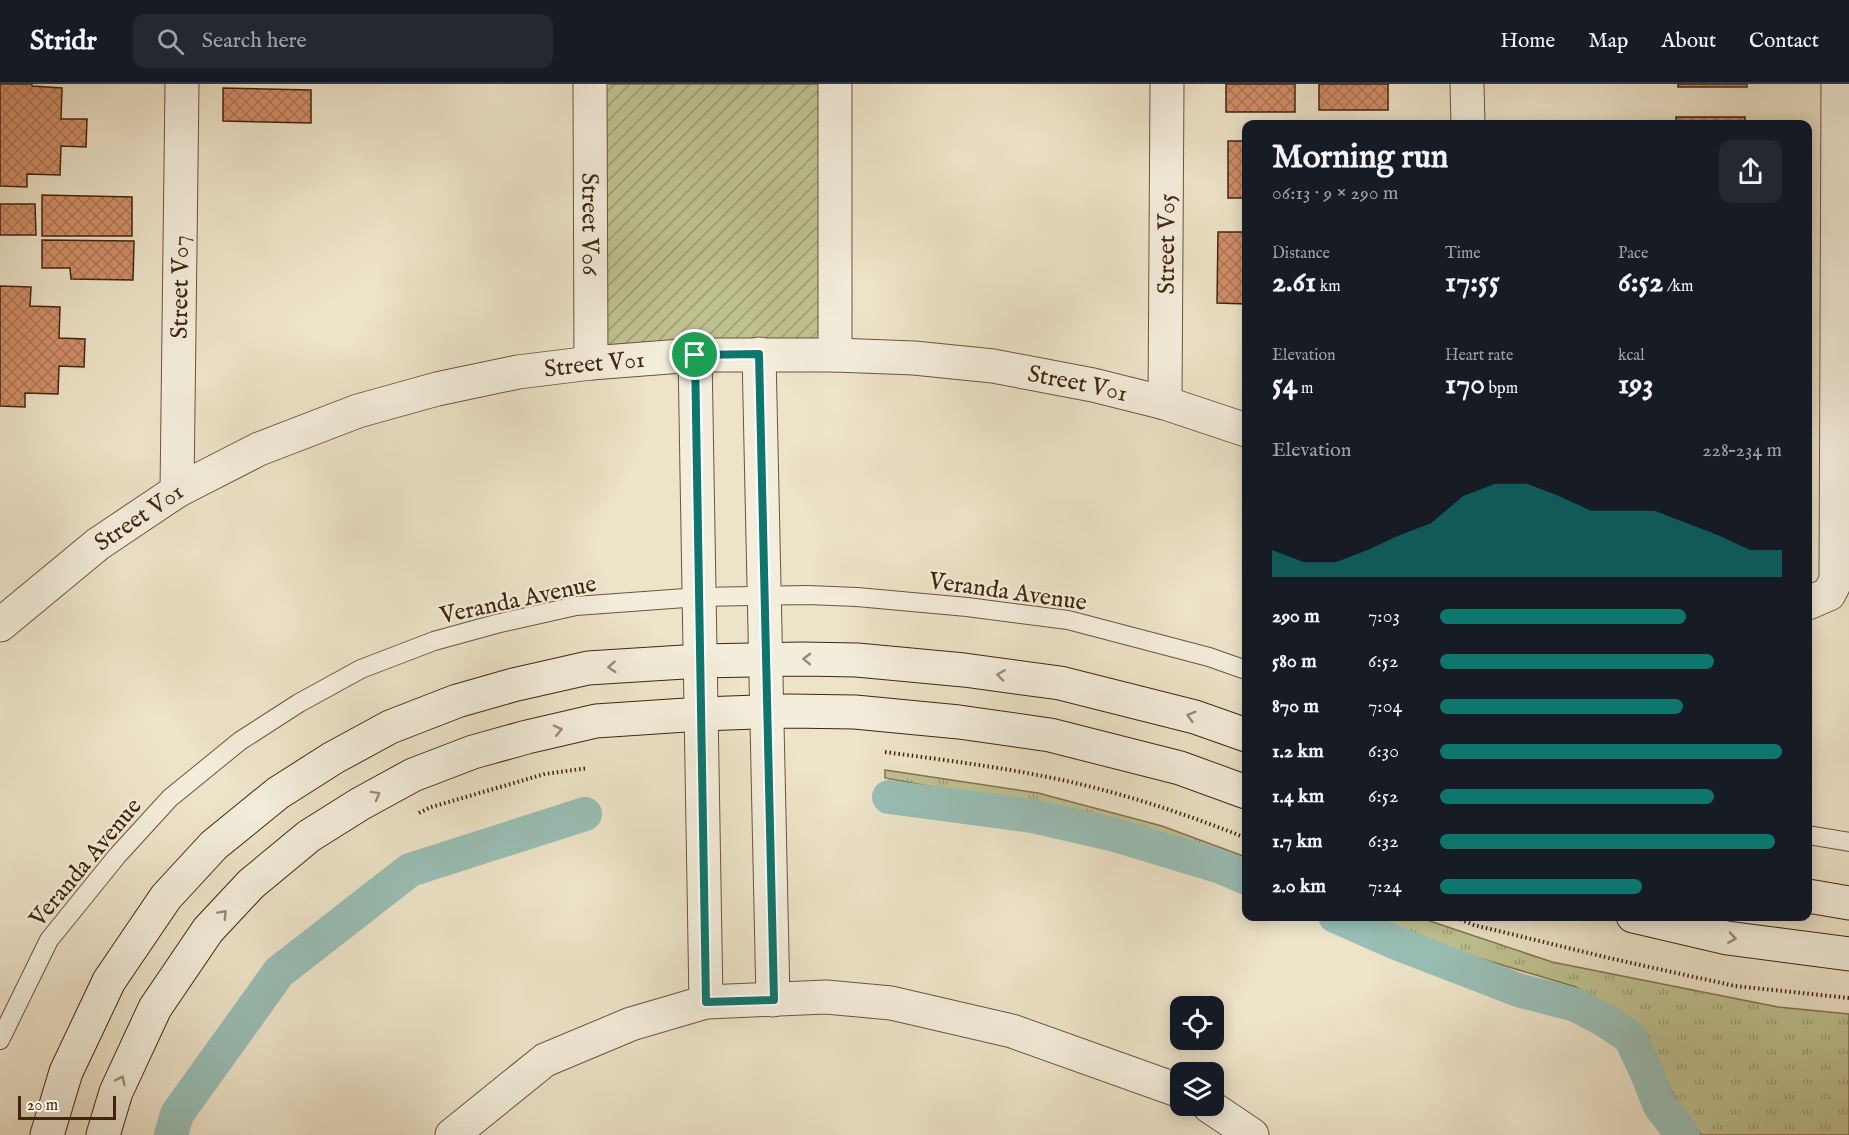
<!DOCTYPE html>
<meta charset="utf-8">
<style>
:root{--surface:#171b24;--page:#242831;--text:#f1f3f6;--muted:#9ea1a6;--line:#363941;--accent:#0f766e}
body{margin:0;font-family:"IM FELL English",serif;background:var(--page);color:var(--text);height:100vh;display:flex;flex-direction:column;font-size:22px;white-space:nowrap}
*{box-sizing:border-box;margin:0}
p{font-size:20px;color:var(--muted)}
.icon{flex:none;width:33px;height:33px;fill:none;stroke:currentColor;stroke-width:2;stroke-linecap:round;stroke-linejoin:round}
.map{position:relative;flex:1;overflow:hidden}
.details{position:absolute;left:1242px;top:36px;width:570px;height:801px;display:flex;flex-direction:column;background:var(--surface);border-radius:12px;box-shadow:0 3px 15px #0003}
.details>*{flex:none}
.fabs{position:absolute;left:1170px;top:912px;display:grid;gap:12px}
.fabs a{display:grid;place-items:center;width:54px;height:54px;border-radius:12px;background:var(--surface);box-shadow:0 3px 15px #0003;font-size:30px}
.scale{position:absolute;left:18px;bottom:15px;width:98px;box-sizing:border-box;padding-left:6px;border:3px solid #412510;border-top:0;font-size:16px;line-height:21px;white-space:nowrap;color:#412510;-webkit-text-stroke:4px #f3eddb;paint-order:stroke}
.pin{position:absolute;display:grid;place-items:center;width:51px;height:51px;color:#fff;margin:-26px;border:3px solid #fff;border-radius:50%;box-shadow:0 2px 6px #0007}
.round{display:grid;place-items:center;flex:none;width:63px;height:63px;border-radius:12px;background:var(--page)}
.overview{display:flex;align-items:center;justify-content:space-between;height:102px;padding:0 30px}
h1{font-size:33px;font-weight:800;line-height:45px}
.figures{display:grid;grid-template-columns:repeat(3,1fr);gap:9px;height:102px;padding:6px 30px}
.figures div{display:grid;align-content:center}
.figures b{font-size:30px;font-weight:800}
.figures small{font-size:16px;font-weight:400}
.figures p{font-size:16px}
.chart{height:168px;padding:12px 30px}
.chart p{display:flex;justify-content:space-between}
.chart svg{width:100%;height:108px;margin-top:6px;fill:var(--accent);opacity:.7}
ul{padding:0 30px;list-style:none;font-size:20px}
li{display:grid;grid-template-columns:96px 72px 1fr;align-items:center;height:45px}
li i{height:15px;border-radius:8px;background:var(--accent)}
header{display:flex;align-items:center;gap:36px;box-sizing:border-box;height:84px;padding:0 30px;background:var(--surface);border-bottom:2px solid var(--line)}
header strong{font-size:28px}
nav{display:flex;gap:33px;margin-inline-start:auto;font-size:21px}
.search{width:420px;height:54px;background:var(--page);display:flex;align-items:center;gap:15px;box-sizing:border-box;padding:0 21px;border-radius:12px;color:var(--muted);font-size:22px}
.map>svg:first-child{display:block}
</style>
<header>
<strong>Stridr</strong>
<div class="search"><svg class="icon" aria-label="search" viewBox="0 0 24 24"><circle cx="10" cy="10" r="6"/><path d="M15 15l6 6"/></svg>Search here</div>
<nav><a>Home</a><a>Map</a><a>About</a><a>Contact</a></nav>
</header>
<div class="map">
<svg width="1849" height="1051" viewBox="0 0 1849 1051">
<defs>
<pattern id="grass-tufts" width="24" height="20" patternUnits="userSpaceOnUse" patternTransform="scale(1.5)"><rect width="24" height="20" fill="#bfc191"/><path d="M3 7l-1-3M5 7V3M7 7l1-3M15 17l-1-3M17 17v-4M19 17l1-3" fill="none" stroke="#9d9d75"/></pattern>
<pattern id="garden-furrows" width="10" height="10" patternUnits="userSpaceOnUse" patternTransform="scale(1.5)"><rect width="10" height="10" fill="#bfc191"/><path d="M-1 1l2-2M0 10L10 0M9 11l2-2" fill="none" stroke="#9d9d75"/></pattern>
<pattern id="building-cross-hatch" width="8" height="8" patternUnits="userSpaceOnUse" patternTransform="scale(1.5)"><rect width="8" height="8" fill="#d28f69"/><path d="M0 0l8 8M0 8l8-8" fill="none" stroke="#ac7555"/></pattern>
</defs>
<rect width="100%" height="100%" fill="#ede3c8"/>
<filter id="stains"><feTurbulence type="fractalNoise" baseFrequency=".00333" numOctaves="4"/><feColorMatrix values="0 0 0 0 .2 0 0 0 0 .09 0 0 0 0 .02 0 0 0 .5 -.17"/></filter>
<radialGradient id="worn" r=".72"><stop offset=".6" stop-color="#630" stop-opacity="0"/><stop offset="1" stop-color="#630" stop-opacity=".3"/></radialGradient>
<!-- grass -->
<g fill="url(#grass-tufts)" stroke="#807350" stroke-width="1.5">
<polygon points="885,686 1038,709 1162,742 1246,773 1246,784 1100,734 885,694"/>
<polygon points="1371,833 1418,833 1552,878 1778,923 1849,930 1849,1051 1702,1051 1684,1033 1661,984 1637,942 1576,903 1472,872"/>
</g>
<!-- garden -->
<polygon fill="url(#garden-furrows)" stroke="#807350" stroke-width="1.5" points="590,0 835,0 835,271 591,279"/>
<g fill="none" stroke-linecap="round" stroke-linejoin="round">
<!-- canal -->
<g stroke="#99beb5" stroke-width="34">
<polyline points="889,713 1032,732 1115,751 1221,783 1246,794"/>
<polyline points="1335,832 1396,859 1518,906 1576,921 1604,936 1630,953 1647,989 1660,1022 1683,1051"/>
<polyline points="171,1051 177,1030 279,888 410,786 585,730"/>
</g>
</g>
<!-- building -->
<g fill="url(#building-cross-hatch)" stroke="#412510" stroke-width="1.5">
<polygon points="0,0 32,0 32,2 62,4 61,35 87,35 86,63 61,62 60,91 27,90 27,103 0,102"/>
<rect x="1226" y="0" width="69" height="28"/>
<rect x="1319" y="0" width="69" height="26"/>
<rect x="1678" y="0" width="69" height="3"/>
<polygon points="223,4 311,6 311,39 223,37"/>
<rect x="1676" y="33" width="69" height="7"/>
<rect x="1228" y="57" width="18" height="57"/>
<polygon points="42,111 132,113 132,152 42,152"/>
<polygon points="0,120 35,120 36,151 0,151"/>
<polygon points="1218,148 1246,148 1246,220 1217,219"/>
<polygon points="42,156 134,157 133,196 71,195 70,184 42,184"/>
<polygon points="0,202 31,203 30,222 60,223 59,254 85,255 84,283 59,282 58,310 25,309 25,323 0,322"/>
</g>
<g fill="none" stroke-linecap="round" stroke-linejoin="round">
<!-- lane casing -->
<g stroke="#6c543e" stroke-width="20">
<g id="lane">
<polyline points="1808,751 1849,758"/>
<polyline points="0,956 49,856 117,772 170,714 240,657 299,619 361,585 434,557 496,540 576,522 699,513 808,511 857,513 967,523 1068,536 1209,573 1246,586"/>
</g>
</g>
<!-- street casing -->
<g stroke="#6c543e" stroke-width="35">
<g id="street">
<path id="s1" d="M590,0L591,279"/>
<polyline points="1467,0 1468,40"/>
<polyline points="759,270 773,916"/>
<polyline points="695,271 706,918"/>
<polyline points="835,271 835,0"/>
<path id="s2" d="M1165,319L1167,0"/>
<path id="s3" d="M177,407L182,0"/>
<polyline points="1808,519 1829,510 1836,496 1838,0"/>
<path id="s4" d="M0,541L98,460L177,407L259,365L358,327L437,305L518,288L591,279L695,271H835L914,274L993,282L1093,301L1165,319L1246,346"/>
<polyline points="1209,1022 1252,1051"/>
<polyline points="452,1051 545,976 631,940 706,918 826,913 891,919 1012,947 1180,1007"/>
</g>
</g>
<!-- secondary casing -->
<g stroke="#412510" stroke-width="35">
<g id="secondary">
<polyline points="1808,812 1849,819"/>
<polyline points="1633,832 1727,854 1849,870"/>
<polyline points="47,1051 66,988 109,897 166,813 214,761 278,709 333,674 390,643 457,617 513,601 588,584 700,577 802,575 857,576 964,586 1060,599 1195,633 1246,651"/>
<polyline points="103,1051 116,1008 155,924 208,846 251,800 309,752 360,720 413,691 473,668 527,653 596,637 701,630 789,627 855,628 959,638 1050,651 1180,684 1246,708"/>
</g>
</g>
<!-- path -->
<g stroke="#412510" stroke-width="4" stroke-dasharray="1.5 3" stroke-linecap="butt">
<path d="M885,668C959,678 1034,687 1107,707C1155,720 1201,736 1246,754"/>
<polyline points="419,729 431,723 545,690 588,684"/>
<polyline points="1452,832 1474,841 1609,874 1735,902 1849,914"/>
</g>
<!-- lane -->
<use href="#lane" stroke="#f3eddb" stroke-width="18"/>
<!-- street -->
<use href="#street" stroke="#f3eddb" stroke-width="33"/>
<!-- secondary -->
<use href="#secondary" stroke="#f3eddb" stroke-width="33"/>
</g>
<!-- one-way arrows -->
<defs><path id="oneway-chevron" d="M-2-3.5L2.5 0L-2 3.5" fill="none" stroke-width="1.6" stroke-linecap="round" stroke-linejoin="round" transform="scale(1.5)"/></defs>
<g stroke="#9a8976">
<use href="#oneway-chevron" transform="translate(807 575) rotate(-179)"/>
<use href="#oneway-chevron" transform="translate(612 583) rotate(176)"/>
<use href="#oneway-chevron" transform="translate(1001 591) rotate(-172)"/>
<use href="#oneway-chevron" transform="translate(1191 632) rotate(-164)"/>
<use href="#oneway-chevron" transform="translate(558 646) rotate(-13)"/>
<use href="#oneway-chevron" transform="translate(376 711) rotate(-29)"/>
<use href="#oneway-chevron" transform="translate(223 830) rotate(-47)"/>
<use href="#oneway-chevron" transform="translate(1732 854) rotate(9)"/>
<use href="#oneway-chevron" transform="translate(121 996) rotate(-65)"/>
</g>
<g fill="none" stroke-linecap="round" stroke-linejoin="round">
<!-- route casing -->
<g stroke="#fff" stroke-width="12">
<polygon id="route" points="759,270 774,916 706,918 695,271"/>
</g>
<!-- route -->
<use href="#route" stroke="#0f766e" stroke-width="8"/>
</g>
<g text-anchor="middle" stroke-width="4.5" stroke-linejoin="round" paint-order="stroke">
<!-- street labels -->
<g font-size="24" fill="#412510" stroke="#f3eddb">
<text dy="8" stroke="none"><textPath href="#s1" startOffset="140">Street V06</textPath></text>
<text dy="8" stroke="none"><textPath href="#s2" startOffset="159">Street V05</textPath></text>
<text dy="8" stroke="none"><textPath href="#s3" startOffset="204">Street V07</textPath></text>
<text dy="8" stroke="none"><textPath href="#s4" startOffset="662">Street V01</textPath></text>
<text dy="8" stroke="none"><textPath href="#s4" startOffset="1148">Street V01</textPath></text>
<text dy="8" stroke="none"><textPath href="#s4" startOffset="176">Street V01</textPath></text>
<text transform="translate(1008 507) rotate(8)" y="8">Veranda Avenue</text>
<text transform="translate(518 515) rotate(-12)" y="8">Veranda Avenue</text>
<text transform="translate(85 778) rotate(-50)" y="8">Veranda Avenue</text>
</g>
</g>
<rect width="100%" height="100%" filter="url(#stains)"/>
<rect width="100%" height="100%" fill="url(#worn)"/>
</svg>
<div class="fabs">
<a><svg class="icon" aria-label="locate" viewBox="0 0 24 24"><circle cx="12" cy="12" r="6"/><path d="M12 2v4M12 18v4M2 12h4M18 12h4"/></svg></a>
<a><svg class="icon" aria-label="layers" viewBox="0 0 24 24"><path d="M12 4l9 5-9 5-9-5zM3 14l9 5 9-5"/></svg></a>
</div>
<div class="scale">20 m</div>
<div class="pin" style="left:695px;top:271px;background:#1e9e55"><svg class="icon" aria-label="arrive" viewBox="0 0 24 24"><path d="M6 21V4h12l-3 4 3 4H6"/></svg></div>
<section class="details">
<div class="overview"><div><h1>Morning run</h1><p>06:13 · 9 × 290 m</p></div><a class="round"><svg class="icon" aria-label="share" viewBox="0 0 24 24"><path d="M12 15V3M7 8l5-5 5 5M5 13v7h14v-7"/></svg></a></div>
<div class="figures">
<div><p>Distance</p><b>2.61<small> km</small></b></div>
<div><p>Time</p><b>17:55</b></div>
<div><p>Pace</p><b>6:52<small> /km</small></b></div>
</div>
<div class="figures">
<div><p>Elevation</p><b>54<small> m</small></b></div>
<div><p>Heart rate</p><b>170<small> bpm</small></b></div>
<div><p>kcal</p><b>193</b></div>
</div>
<div class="chart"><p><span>Elevation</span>228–234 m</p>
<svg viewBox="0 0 160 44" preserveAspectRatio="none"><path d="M0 44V33L10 38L20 38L30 33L40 27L50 22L60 11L70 6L80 6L90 11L100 17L110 17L120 17L130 22L140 27L150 33L160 33V44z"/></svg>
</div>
<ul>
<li><b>290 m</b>7:03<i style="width:72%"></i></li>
<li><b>580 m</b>6:52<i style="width:80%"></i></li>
<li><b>870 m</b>7:04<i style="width:71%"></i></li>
<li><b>1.2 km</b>6:30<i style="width:100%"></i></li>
<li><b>1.4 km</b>6:52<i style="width:80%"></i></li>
<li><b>1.7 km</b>6:32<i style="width:98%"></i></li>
<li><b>2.0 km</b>7:24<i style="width:59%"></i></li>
</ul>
</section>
</div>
